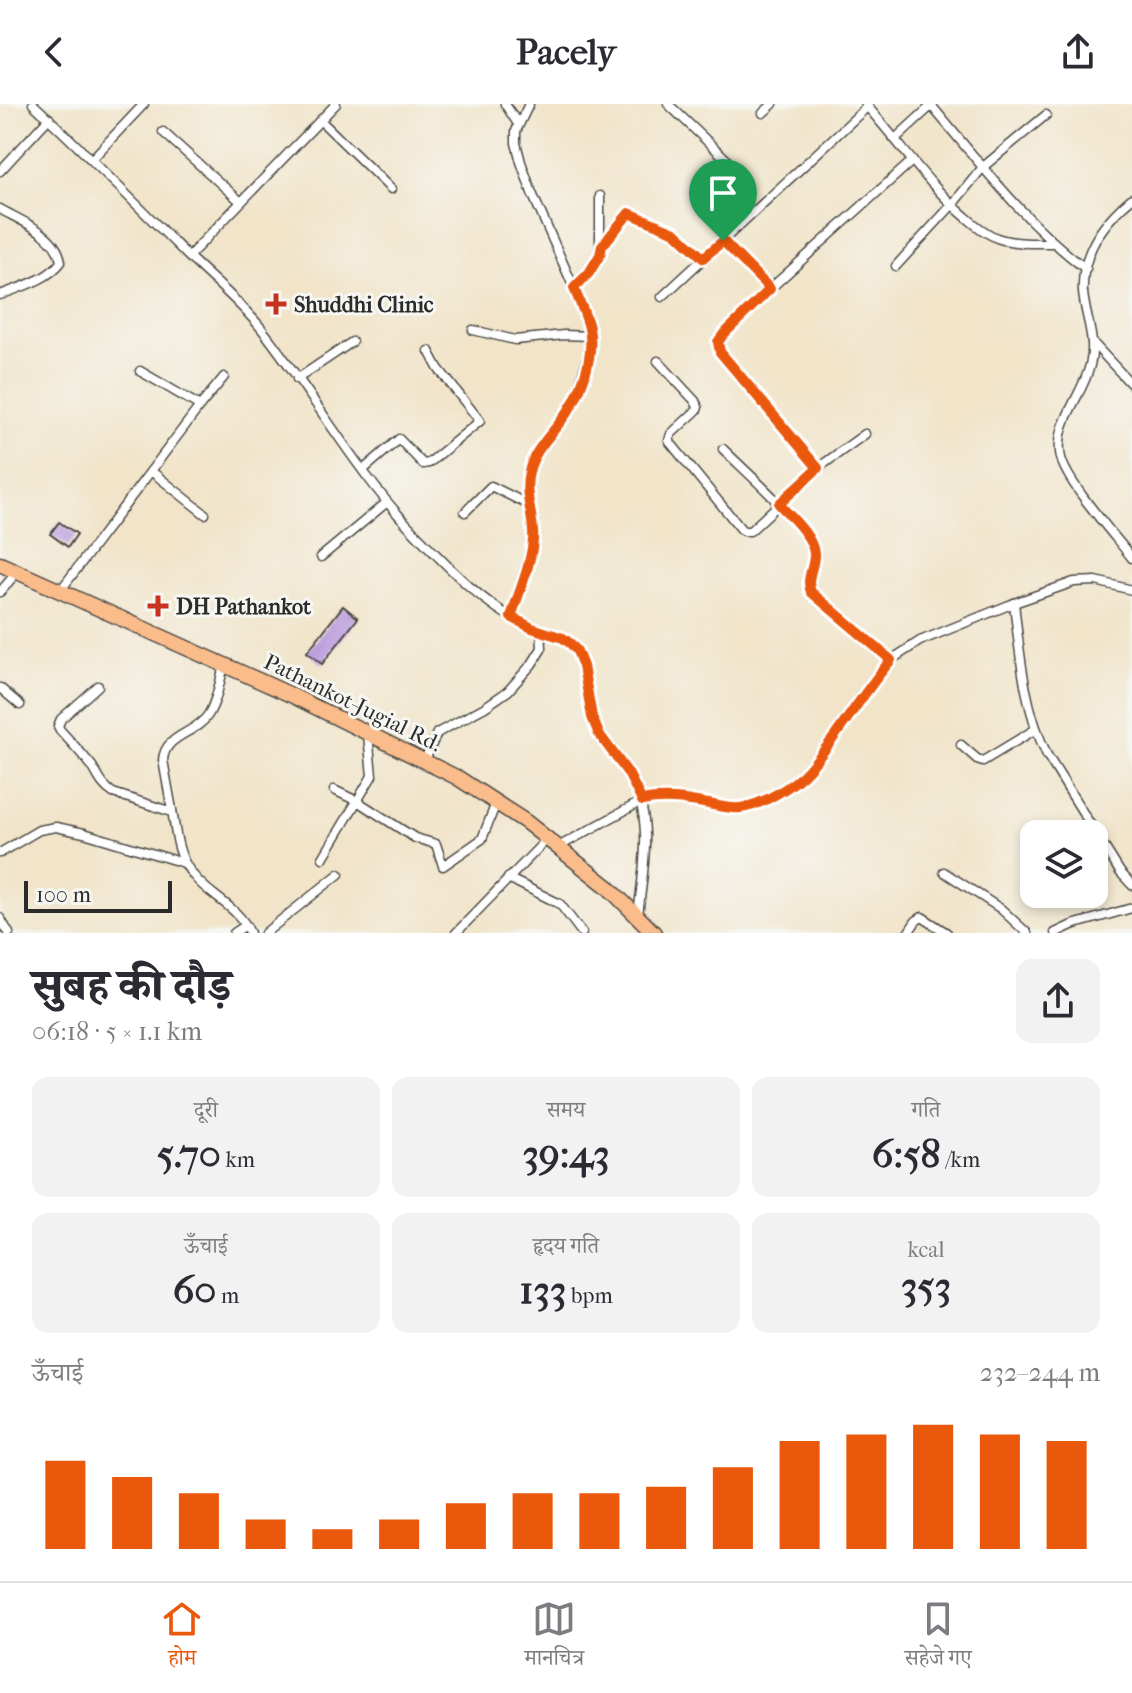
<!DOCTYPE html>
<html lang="hi">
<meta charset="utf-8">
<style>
:root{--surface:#fff;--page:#f2f2f3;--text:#2b2b33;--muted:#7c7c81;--line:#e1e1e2;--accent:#ea580c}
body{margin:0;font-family:"IM FELL French Canon","Noto Serif Devanagari",serif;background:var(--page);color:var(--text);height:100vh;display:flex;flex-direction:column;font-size:30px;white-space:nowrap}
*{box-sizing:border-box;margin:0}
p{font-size:26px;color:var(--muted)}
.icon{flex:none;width:44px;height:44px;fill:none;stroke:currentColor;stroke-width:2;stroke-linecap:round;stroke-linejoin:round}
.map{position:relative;height:829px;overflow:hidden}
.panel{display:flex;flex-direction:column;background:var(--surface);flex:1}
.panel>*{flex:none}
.tools{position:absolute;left:1020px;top:716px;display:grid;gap:16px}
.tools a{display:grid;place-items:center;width:88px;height:88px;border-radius:16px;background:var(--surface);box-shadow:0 4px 12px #0003;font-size:40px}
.scale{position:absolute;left:24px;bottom:20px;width:148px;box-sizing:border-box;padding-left:8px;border:4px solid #2b2b2b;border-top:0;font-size:22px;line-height:28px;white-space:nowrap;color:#2b2b2b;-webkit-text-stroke:6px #f6f6f2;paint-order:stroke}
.pin{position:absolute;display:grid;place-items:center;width:68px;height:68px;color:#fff;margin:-82px -34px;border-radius:50% 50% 50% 0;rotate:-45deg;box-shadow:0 0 8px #0007}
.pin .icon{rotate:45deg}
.round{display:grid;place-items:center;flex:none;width:84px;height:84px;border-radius:16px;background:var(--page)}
.overview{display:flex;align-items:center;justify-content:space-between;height:136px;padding:0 32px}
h1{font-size:44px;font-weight:800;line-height:60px}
.figures{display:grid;grid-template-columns:repeat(3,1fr);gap:12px;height:136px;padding:8px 32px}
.figures div{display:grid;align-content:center;border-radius:16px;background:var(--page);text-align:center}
.figures b{font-size:40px;font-weight:800}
.figures small{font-size:22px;font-weight:400}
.figures p{font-size:22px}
.chart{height:224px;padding:16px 32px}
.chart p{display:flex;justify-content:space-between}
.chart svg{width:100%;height:144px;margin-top:8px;stroke:var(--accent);stroke-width:6}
header{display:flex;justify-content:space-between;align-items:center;height:104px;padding:0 32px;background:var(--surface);font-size:36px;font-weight:800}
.tabs{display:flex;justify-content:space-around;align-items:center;height:112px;border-top:2px solid var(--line);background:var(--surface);font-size:22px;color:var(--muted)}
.tabs a{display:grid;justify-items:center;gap:4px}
.tabs .on{color:var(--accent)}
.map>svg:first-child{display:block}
</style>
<header><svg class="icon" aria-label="back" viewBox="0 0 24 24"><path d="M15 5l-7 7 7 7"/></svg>Pacely<svg class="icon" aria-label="share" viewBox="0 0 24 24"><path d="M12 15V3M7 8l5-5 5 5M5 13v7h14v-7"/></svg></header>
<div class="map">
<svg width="1132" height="829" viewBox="0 0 1132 829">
<rect width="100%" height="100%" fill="#f6f6f2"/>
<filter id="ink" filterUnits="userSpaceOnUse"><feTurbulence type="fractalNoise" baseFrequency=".0125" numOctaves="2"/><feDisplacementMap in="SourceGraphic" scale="16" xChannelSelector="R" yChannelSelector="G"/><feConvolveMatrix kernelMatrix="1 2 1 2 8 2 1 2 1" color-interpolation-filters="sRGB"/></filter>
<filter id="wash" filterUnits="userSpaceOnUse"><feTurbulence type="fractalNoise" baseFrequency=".006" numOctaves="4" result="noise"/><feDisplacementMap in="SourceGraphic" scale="32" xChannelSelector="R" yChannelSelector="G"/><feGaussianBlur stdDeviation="1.8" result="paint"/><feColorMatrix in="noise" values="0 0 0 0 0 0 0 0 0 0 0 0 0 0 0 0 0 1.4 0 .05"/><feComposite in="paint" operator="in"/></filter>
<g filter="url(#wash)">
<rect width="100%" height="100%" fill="#f1e4c9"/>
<g id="blocks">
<!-- building -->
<g fill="#b99adc">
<polygon points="59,418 77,430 68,443 50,430"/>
<polygon points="343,502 358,514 322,560 307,548"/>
</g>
</g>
</g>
<g filter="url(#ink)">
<use href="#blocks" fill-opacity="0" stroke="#494743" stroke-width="2"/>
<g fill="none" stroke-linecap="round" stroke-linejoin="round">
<!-- street casing -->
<g stroke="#494743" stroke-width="11">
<g id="street">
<path d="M33,0C86,49 137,101 188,152C213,176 240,198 261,224C315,292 356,369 417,431C449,464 482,499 523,520C541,529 564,529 576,546C590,566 586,594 593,616C601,637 618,652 629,671C655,715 643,764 638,812"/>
<polyline points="505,0 518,20"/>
<polyline points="668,0 726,55"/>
<path d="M930,0C978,57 1026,120 1086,165"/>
<path d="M866,1C899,38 928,81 966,113C975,121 985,129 997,134C1014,140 1035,139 1053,139"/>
<polyline points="763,9 773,0"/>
<polyline points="320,16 391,85"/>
<polyline points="163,28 241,98"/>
<polyline points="895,35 931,2"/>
<polyline points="92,55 144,0"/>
<polyline points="0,67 49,14"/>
<path d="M1132,94C1103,118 1081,149 1083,188C1085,213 1097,236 1090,261C1083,292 1053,320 1061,354C1067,379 1114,431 1132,454"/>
<path d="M0,105C23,118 57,130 61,158C48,176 20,183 0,191"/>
<polyline points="723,137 770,185"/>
<polyline points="602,142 629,109 675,128 703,154"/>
<polyline points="189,152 336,0"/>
<polyline points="896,162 952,101 983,63 1046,11"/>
<polyline points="574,184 589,169 600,151 600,92"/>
<polyline points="662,193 868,2"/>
<polyline points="473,226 515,236 564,231 589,232"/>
<polyline points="1092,238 1132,281"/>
<polyline points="658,257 695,297 698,303 697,306 671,330 669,337 741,425 744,427 750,427 818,364 720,248 718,238 762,192 912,57"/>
<polyline points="140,267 200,302"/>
<polyline points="297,275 352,238"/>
<path d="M723,345C744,366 806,420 813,445C817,460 804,473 811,488L891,556"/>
<polyline points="818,364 865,330"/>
<polyline points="363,366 399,335 423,360 429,359 480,317 438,264 429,247"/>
<polyline points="151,367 205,410"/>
<polyline points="465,408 491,382 529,401"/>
<polyline points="321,453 386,399"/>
<polyline points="60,487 200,302 224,273"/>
<polyline points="0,488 18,467"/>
<path d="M1014,499C1020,551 1024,603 1047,651L1120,768L1132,781"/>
<polyline points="511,513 531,446 533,433 527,380 532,357 575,298 589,248 589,225 574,184 532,89 521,58 516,39 516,27 529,0"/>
<path d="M224,561C220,577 217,597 208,611C196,630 165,630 163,656C166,673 169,689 172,706C176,729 177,752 193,771C210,793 238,802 250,829"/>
<path d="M98,582L61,615L58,622L60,626C71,638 82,650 92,662C99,673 101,681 113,689L172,708"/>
<polyline points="0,584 20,601"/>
<polyline points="961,641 977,655 983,657 1036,625"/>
<polyline points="424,658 437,629 485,603 508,587 532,560 542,544 541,527"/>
<polyline points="334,686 357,697 415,734 436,740 443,762 482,735 496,699"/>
<polyline points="558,743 642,697 653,695 672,694 733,704 745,704 756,700 790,681 809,665 878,571 891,556 920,537 1014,499 1074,478 1096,477 1132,486"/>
<polyline points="0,749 39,726 56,723 84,729 184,759"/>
<polyline points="323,754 372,672 368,630"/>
<polyline points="944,768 1001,805 1027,829"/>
<polyline points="508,774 560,800 582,829"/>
<polyline points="0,814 9,829"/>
<polyline points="234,829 246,821"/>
<polyline points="265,829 339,770"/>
<polyline points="456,829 547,735"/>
<polyline points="908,829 916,817 922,813 947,829"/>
<polyline points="1055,829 1072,821 1132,804"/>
</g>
</g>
<!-- primary casing -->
<g stroke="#494743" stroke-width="17">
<polyline id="primary" points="0,460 291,591 458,674 526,718 608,783 654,829"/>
</g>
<!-- street -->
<use href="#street" stroke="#fff" stroke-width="8"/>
<!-- primary -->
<use href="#primary" stroke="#fabc8b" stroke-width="14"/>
</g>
</g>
<g fill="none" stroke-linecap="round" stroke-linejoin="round" filter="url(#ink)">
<!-- route casing -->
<g stroke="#fff" stroke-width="16">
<path id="route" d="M629,109L675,128L703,154L723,137L770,185L723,231L718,238L720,248L818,364L779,400C791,413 812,431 814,449C815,463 805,474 811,488L891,556C861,591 839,631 809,665C795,681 761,702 740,704C730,705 719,702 709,700C686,696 665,692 642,697L628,669L599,630L592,613L583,562L577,547L571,540L563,534L532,524L511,513C519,488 531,461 533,436C535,413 523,392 529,368C533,348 549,333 561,317C580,294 595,254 589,224C586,211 579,197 574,184L589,169L600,151L602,142Z"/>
</g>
<!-- route -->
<use href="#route" stroke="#ea580c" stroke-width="10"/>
</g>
<!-- markers -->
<g fill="#c8321e" stroke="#f6f6f2" stroke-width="3">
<path d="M272 188h8v8h8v8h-8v8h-8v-8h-8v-8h8z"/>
<path d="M154 490h8v8h8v8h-8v8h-8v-8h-8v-8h8z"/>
</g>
<g text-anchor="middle" stroke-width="6" stroke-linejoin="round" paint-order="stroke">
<!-- poi labels -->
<g font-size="22" font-weight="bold" fill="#2b2b2b" stroke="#f6f6f2" text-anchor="start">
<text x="294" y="208">Shuddhi Clinic</text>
<text x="176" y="510">DH Pathankot</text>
</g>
<!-- street labels -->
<g font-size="22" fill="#2b2b2b" stroke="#f6f6f2">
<text transform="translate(353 598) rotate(26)" y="8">Pathankot-Jugial Rd.</text>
</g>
</g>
</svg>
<div class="tools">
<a><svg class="icon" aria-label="layers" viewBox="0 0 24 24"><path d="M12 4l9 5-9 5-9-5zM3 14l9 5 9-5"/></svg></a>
</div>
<div class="scale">100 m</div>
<div class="pin" style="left:723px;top:137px;background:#1e9e55"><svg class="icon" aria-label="arrive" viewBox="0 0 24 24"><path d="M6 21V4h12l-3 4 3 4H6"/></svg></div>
</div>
<section class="panel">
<div class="overview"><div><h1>सुबह की दौड़</h1><p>06:18 · 5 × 1.1 km</p></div><a class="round"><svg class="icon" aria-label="share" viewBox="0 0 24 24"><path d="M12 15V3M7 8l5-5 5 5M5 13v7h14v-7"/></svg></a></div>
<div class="figures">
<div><p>दूरी</p><b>5.70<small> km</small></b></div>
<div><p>समय</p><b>39:43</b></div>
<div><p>गति</p><b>6:58<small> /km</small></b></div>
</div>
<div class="figures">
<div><p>ऊँचाई</p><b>60<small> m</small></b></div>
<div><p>हृदय गति</p><b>133<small> bpm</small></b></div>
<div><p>kcal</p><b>353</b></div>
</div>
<div class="chart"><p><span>ऊँचाई</span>232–244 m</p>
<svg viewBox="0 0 160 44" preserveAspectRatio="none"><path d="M5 44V17M15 44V22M25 44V27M35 44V35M45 44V38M55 44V35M65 44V30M75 44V27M85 44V27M95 44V25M105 44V19M115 44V11M125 44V9M135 44V6M145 44V9M155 44V11"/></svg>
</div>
</section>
<nav class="tabs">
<a class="on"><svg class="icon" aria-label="home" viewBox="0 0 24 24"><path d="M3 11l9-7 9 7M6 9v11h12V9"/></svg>होम</a>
<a><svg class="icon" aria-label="map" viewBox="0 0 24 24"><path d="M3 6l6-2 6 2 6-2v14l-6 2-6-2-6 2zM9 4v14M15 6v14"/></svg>मानचित्र</a>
<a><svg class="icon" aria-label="saved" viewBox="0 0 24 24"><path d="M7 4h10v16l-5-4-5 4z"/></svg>सहेजे गए</a>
</nav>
